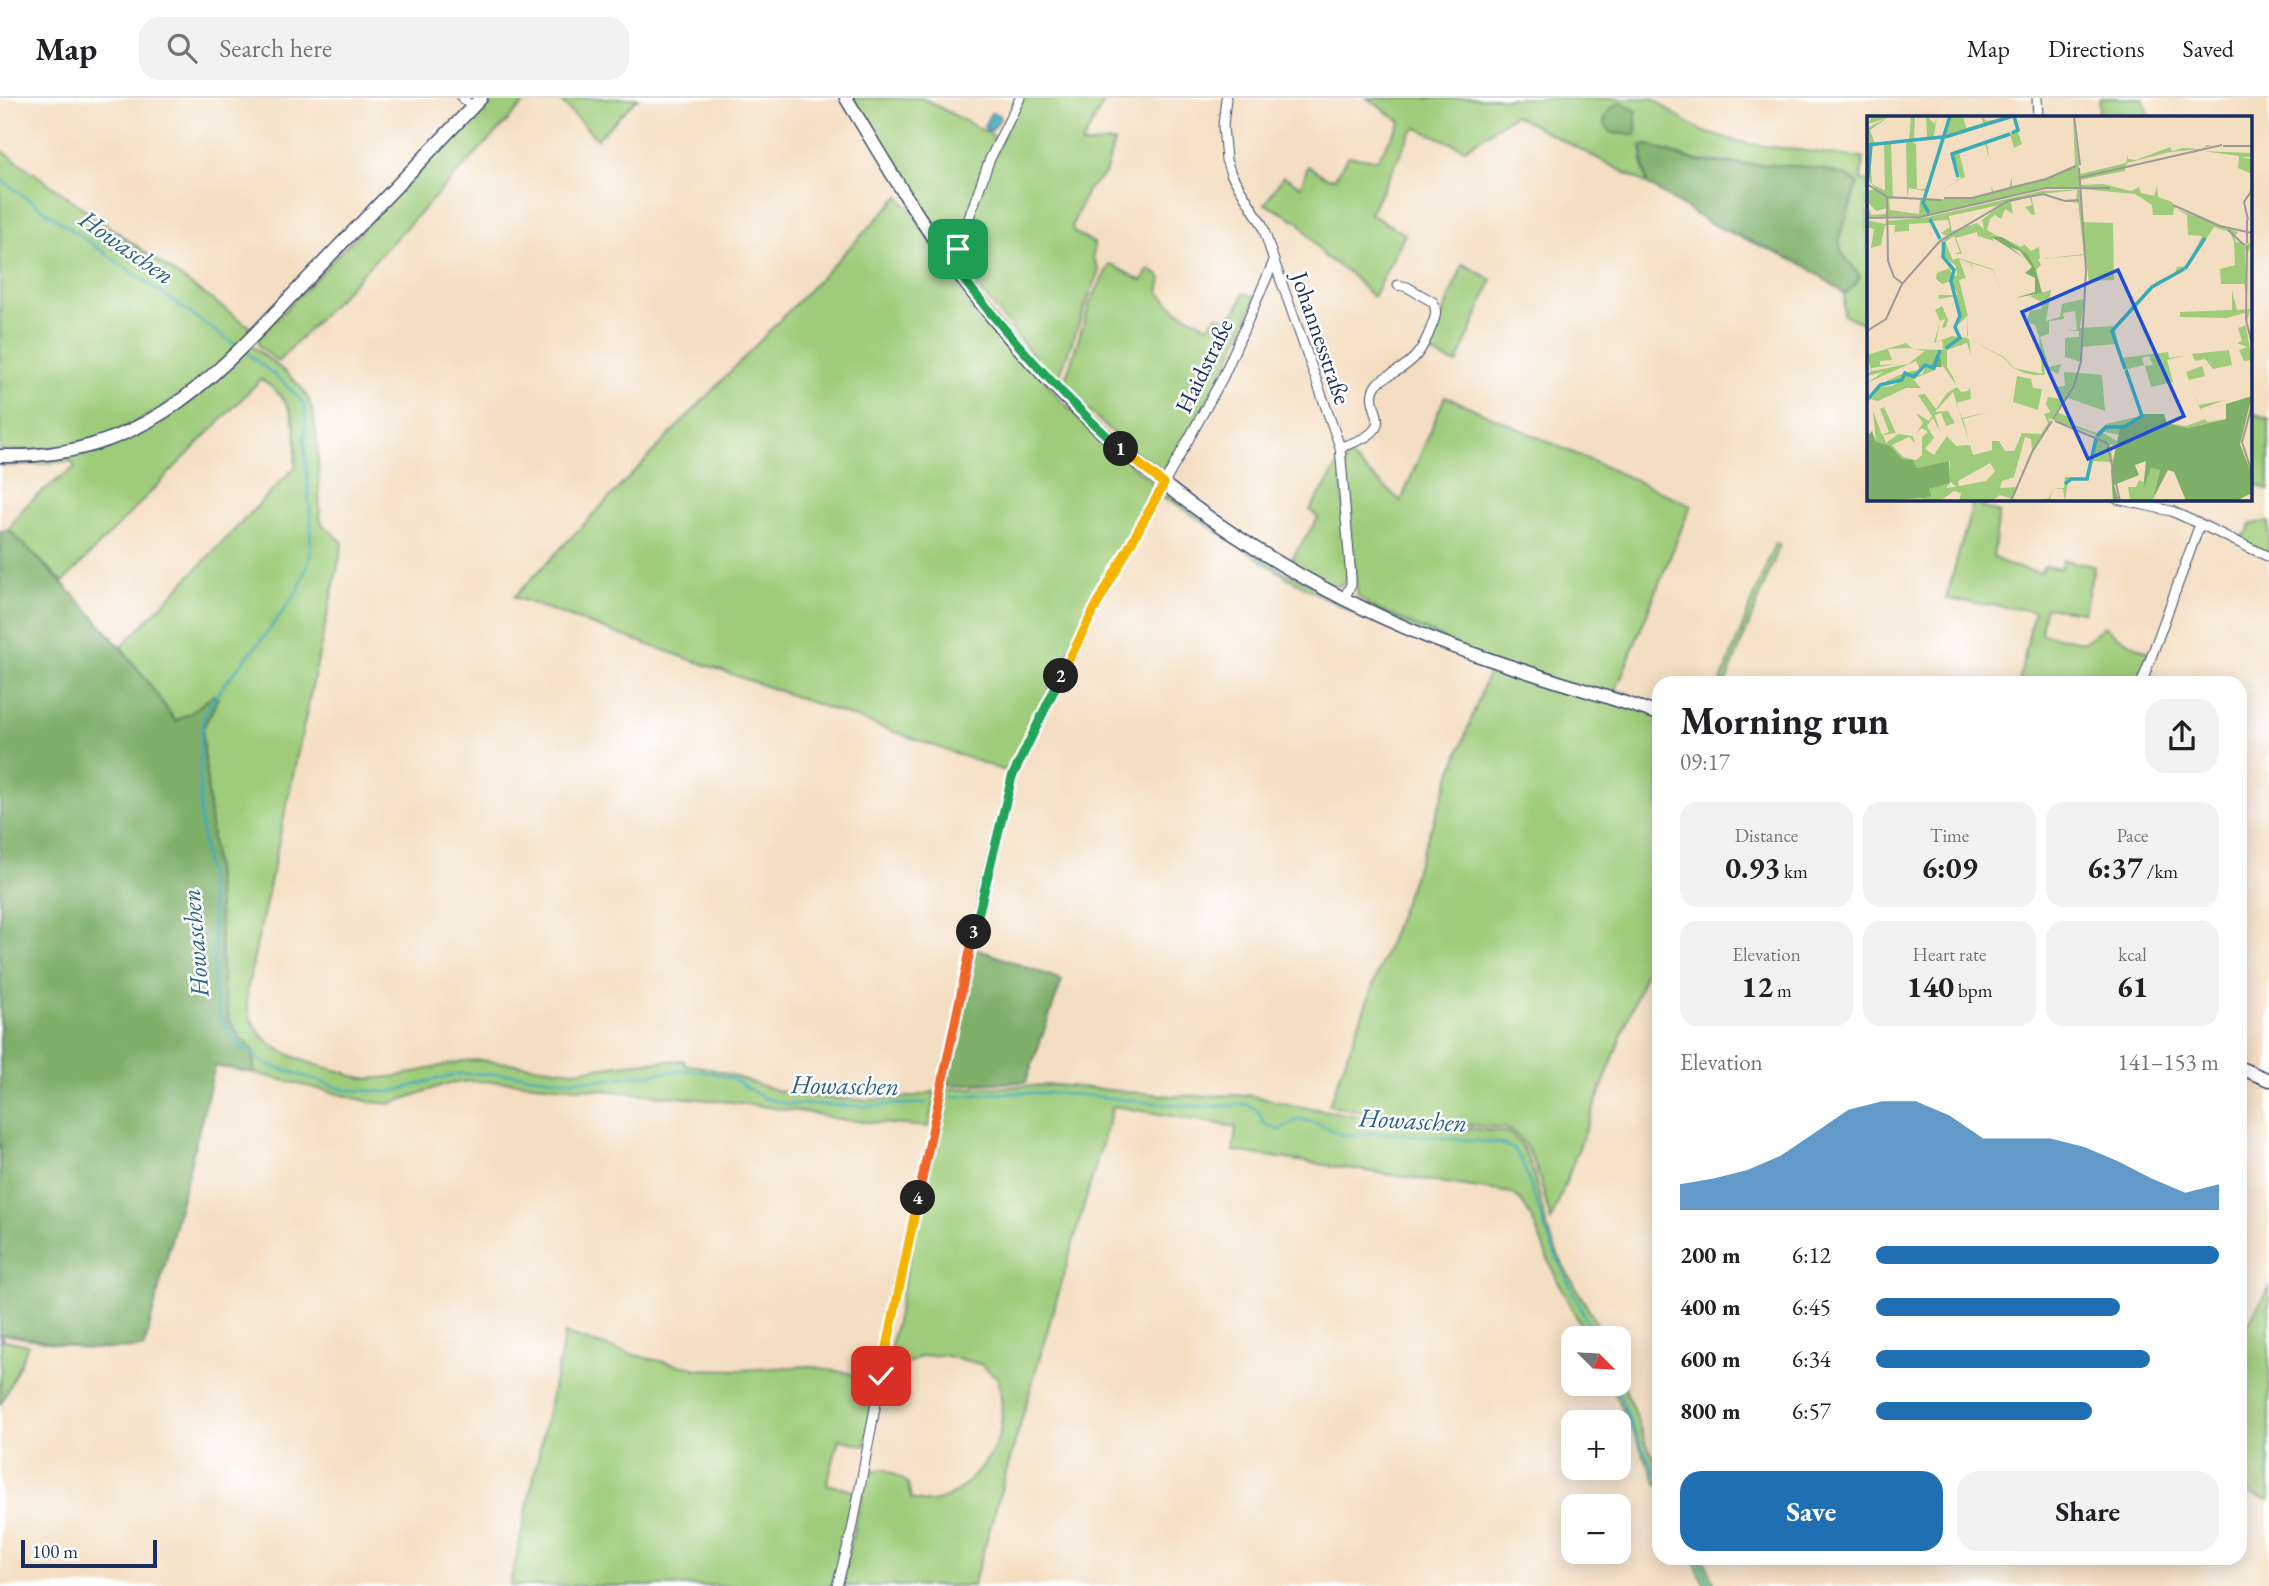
<!DOCTYPE html>
<meta charset="utf-8">
<style>
:root{--surface:#fff;--page:#f2f2f2;--text:#202124;--muted:#757577;--line:#e0e0e0;--accent:#1f6fb2}
body{margin:0;font-family:"EB Garamond",serif;background:var(--page);color:var(--text);height:100vh;display:flex;flex-direction:column;font-size:26px;white-space:nowrap}
*{box-sizing:border-box;margin:0}
p{font-size:23px;color:var(--muted)}
.icon{flex:none;width:38px;height:38px;fill:none;stroke:currentColor;stroke-width:2;stroke-linecap:round;stroke-linejoin:round}
.map{position:relative;flex:1;overflow:hidden}
.panel{position:absolute;left:1652px;top:578px;width:595px;height:889px;display:flex;flex-direction:column;background:var(--surface);border-radius:21px;box-shadow:0 4px 18px #0003}
.panel>*{flex:none}
.needle{width:46px;rotate:114deg}
.controls{position:absolute;left:1561px;top:1228px;display:grid;gap:14px}
.controls a{display:grid;place-items:center;width:70px;height:70px;border-radius:14px;background:var(--surface);box-shadow:0 4px 18px #0003;font-size:35px}
.scale{position:absolute;left:21px;bottom:18px;width:136px;box-sizing:border-box;padding-left:7px;border:4px solid #1b2f5e;border-top:0;font-size:19px;line-height:24px;white-space:nowrap;color:#1b2f5e;-webkit-text-stroke:5px #fff;paint-order:stroke}
.pin{position:absolute;display:grid;place-items:center;width:60px;height:60px;color:#fff;margin:-30px;border-radius:14px;box-shadow:0 4px 10px #0006}
.km{position:absolute;width:35px;height:35px;margin:-18px;border-radius:50%;background:#222;color:#fff;font-size:19px;line-height:35px;text-align:center}
.round{display:grid;place-items:center;flex:none;width:74px;height:74px;border-radius:21px;background:var(--page)}
.headline{display:flex;align-items:center;justify-content:space-between;height:119px;padding:0 28px}
h1{font-size:38px;font-weight:700;line-height:52px}
.metrics{display:grid;grid-template-columns:repeat(3,1fr);gap:10px;height:119px;padding:7px 28px}
.metrics div{display:grid;align-content:center;border-radius:18px;background:var(--page);text-align:center}
.metrics b{font-size:30px;font-weight:700}
.metrics small{font-size:19px;font-weight:400}
.metrics p{font-size:19px}
.chart{height:196px;padding:14px 28px}
.chart p{display:flex;justify-content:space-between}
.chart svg{width:100%;height:126px;margin-top:7px;fill:var(--accent);opacity:.7}
.primary-button{display:flex;gap:14px;margin-top:auto;padding:14px 28px}
.primary-button a{flex:1;height:80px;border-radius:21px;background:var(--accent);color:#fff;font-size:28px;font-weight:700;line-height:80px;text-align:center}
.primary-button a+a{background:var(--page);color:var(--text)}
ul{padding:0 28px;list-style:none;font-size:23px}
li{display:grid;grid-template-columns:112px 84px 1fr;align-items:center;height:52px}
li i{height:18px;border-radius:9px;background:var(--accent)}
header{display:flex;align-items:center;gap:42px;box-sizing:border-box;height:98px;padding:0 35px;background:var(--surface);border-bottom:2px solid var(--line)}
header strong{font-size:33px}
nav{display:flex;gap:38px;margin-inline-start:auto;font-size:24px}
.search{width:490px;height:63px;background:var(--page);display:flex;align-items:center;gap:18px;box-sizing:border-box;padding:0 24px;border-radius:21px;color:var(--muted);font-size:26px}
.map>svg:first-child{display:block}
</style>
<header>
<strong>Map</strong>
<div class="search"><svg class="icon" aria-label="search" viewBox="0 0 24 24"><circle cx="10" cy="10" r="6"/><path d="M15 15l6 6"/></svg>Search here</div>
<nav><a>Map</a><a>Directions</a><a>Saved</a></nav>
</header>
<div class="map">
<svg width="2269" height="1488" viewBox="0 0 2269 1488">
<rect width="100%" height="100%" fill="#fff"/>
<filter id="ink" filterUnits="userSpaceOnUse"><feTurbulence type="fractalNoise" baseFrequency=".0143" numOctaves="2"/><feDisplacementMap in="SourceGraphic" scale="14" xChannelSelector="R" yChannelSelector="G"/><feConvolveMatrix kernelMatrix="1 2 1 2 8 2 1 2 1" color-interpolation-filters="sRGB"/></filter>
<filter id="wash" filterUnits="userSpaceOnUse"><feTurbulence type="fractalNoise" baseFrequency=".00686" numOctaves="4" result="noise"/><feDisplacementMap in="SourceGraphic" scale="28" xChannelSelector="R" yChannelSelector="G"/><feGaussianBlur stdDeviation="1.57" result="paint"/><feColorMatrix in="noise" values="0 0 0 0 0 0 0 0 0 0 0 0 0 0 0 0 0 1.4 0 .05"/><feComposite in="paint" operator="in"/></filter>
<g filter="url(#wash)">
<rect width="100%" height="100%" fill="#f4dec1"/>
<!-- green -->
<g fill="#9fcc7a" stroke="#5d7e6c" stroke-width="2">
<polygon points="488,0 529,0 278,264 259,248 258,240"/>
<polygon points="558,0 638,0 597,41"/>
<polygon points="853,0 922,0 997,40 958,145 947,149 943,145"/>
<polygon points="1022,0 1106,0 1081,47 1114,44 1105,76 1087,92 1072,128 1074,134 1094,145 1093,160 1099,172 1061,273 1056,278 1049,277 1041,268 960,166 959,159 987,71"/>
<polygon points="1367,0 1652,0 1683,22 1702,33 1720,39 1749,46 1863,60 1861,82 1868,83 1868,228 1843,216 1845,196 1856,186 1841,153 1839,141 1850,79 1808,69 1698,63 1648,47 1642,62 1647,86 1514,17 1465,51 1417,30 1411,34 1370,116 1405,136 1373,199 1348,174 1325,159 1298,123 1265,106 1283,78 1301,88 1308,68 1328,80 1335,80 1348,58 1377,62 1401,24"/>
<polygon points="2100,0 2143,0 2150,19 2098,19"/>
<path d="M0,51L253,231C237,247 221,266 203,280C163,313 112,342 59,349C40,352 20,352 0,353Z"/>
<polygon points="899,98 1058,299 1097,338 1154,386 1154,393 1099,492 1016,660 1009,671 1002,672 514,499"/>
<polygon points="1110,166 1142,183 1149,171 1162,180 1159,195 1178,213 1208,228 1217,218 1226,221 1236,213 1244,195 1256,199 1229,263 1171,367 1163,375 1156,375 1065,291 1064,286 1090,205"/>
<polygon points="1463,166 1492,182 1457,266 1427,254"/>
<path d="M251,247C268,262 292,276 305,295C321,318 318,389 320,420L323,427L343,444L249,883C248,890 246,898 247,905C252,953 309,965 347,975L348,977L370,981L398,978L463,963L482,962L574,973L635,965L683,962L686,967C721,969 746,985 780,993C821,1003 896,1006 936,993L928,1029L843,1022L810,1015L731,1004L513,984L469,983L443,987L390,1006L371,1004L254,975L253,952L241,940L229,922L223,890L220,824L203,643V630L215,608L213,597L191,615L175,623L121,549L295,369C297,330 297,305 261,281L63,484L9,432C22,404 52,387 75,369L71,363L23,368H0V362L144,332L188,305Z"/>
<path d="M1445,298L1691,407L1616,592L1659,607V839L1551,1123C1542,1094 1536,1043 1505,1030L1393,1020L1329,1007L1490,570L1356,516L1286,479L1171,403L1160,399L1169,398L1288,476L1444,540L1374,510L1358,499L1350,439L1345,360L1349,358L1401,403Z"/>
<polygon points="2250,314 2269,321 2269,392 2250,384"/>
<polygon points="1340,364 1348,478 1343,486 1335,489 1289,465 1318,420 1310,412"/>
<polygon points="1974,401 1983,401 1981,409 1999,415 1993,459 2007,467 2040,475 2044,468 2060,471 2063,462 2094,468 2084,514 2045,509 2041,536 2084,544 2105,528 2113,535 2149,555 2140,584 2019,584 2034,513 1946,501"/>
<polygon points="2269,424 2269,456 2236,442 2247,435 2251,426"/>
<polygon points="1775,445 1780,447 1726,584 1721,584"/>
<path d="M1056,987L1173,998L1248,997L1298,1008L1375,1021L1506,1034C1533,1045 1538,1100 1546,1125C1558,1168 1586,1201 1604,1241H1588C1577,1219 1565,1199 1555,1177C1543,1154 1534,1110 1512,1095L1233,1053L1236,1029L1113,1008L973,1488H840L868,1373L885,1371L908,1385L911,1401C916,1402 922,1404 927,1404C955,1405 985,1369 996,1346C1005,1326 1002,1300 998,1280L980,1266L943,1257L922,1258L904,1267L887,1268L944,991Z"/>
<polygon points="2269,1190 2269,1402 2240,1393 2240,1239"/>
<polygon points="565,1236 642,1259 698,1271 740,1272 809,1268 875,1280 877,1283 865,1348 839,1341 827,1386 857,1394 834,1488 510,1488"/>
<polygon points="1,1241 28,1247 22,1262 0,1307"/>
<polygon points="1619,1275 1645,1343 1659,1370 1659,1389 1610,1286 1619,1286"/>
<polygon points="1693,1460 1703,1460 1716,1488 1705,1488"/>
</g>
<!-- forest -->
<g fill="#7fb06a" stroke="#4d7064" stroke-width="2">
<path d="M1622,4L1636,13V37L1612,35L1604,25C1607,13 1610,9 1622,4Z"/>
<path d="M1648,47C1664,53 1681,60 1699,63C1745,71 1820,59 1858,85L1839,141L1841,153L1860,178L1856,186L1845,196L1806,168L1709,125L1647,86L1641,48Z"/>
<path d="M9,432C70,491 129,552 175,623L191,615L213,597L218,600L203,630V643L220,824L223,890L229,922L241,940L253,952L254,975L215,968L144,1250L88,1251L3,1236L0,1244V433Z"/>
<polygon points="974,850 1062,882 1026,984 946,987"/>
</g>
<!-- water -->
<polygon fill="#3babb9" stroke="#2b6d8c" stroke-width="2" points="991,15 1000,17 1000,21 991,33 986,32 984,28"/>
<g fill="none" stroke-linecap="round" stroke-linejoin="round">
<!-- stream -->
<g stroke="#3babb9" stroke-width="2.5">
<polyline points="0,81 234,246"/>
<polyline points="248,256 283,284 304,306 306,319 304,339 311,428 310,459 299,491 267,535 222,589 204,616 200,647 200,719 213,818 214,891 220,919 238,946 266,966 346,992 392,994 429,983 460,976 513,976 564,982 600,982 686,972 713,975 733,981 764,1000 786,1006 867,1008 926,1005"/>
<path d="M951,999C989,995 1026,993 1065,996C1126,999 1185,1014 1247,1006L1259,1014L1263,1025L1279,1032L1299,1021L1322,1027L1341,1037L1392,1035L1499,1045L1514,1051L1521,1061L1552,1149L1595,1241"/>
<polyline points="1615,1286 1637,1340 1659,1380"/>
<polyline points="1698,1460 1711,1488"/>
</g>
</g>
</g>
<g filter="url(#ink)">
<g fill="none" stroke-linecap="round" stroke-linejoin="round">
<!-- street casing -->
<g stroke="#3c496d" stroke-width="11">
<g id="street">
<polyline points="462,0 473,9"/>
<polyline points="1226,0 1223,28 1226,62 1231,76 1262,126 1274,163 1340,349 1351,480 1351,487 1344,500"/>
<polyline points="2037,0 2038,19"/>
<polyline points="948,161 958,151 989,63 1020,0"/>
<path d="M1340,349C1409,329 1358,310 1377,286C1381,281 1389,278 1395,274C1415,263 1423,251 1431,230C1435,220 1438,214 1433,204L1407,189L1398,187"/>
<polyline points="2117,401 2171,413 2200,426 2142,584"/>
<polyline points="2200,426 2269,459"/>
<polyline points="837,1488 852,1432 881,1278 983,792 1012,679 1094,512 1223,279 1274,163"/>
</g>
</g>
<!-- secondary casing -->
<g stroke="#3c496d" stroke-width="15">
<g id="secondary">
<path d="M846,0C879,54 911,110 948,161C1067,329 1238,462 1428,539C1503,569 1582,590 1659,616"/>
<path d="M0,358C154,362 223,268 320,168C374,112 428,56 481,0"/>
<polyline points="2240,970 2269,982"/>
</g>
</g>
<!-- street -->
<use href="#street" stroke="#fff" stroke-width="9"/>
<!-- secondary -->
<use href="#secondary" stroke="#fff" stroke-width="12"/>
</g>
</g>
<g fill="none" stroke-linecap="round" stroke-linejoin="round" filter="url(#ink)">
<!-- split-1 casing -->
<g stroke="#fff" stroke-width="14">
<path id="split-1" d="M958,151L948,161C1000,230 1057,293 1121,351"/>
</g>
<!-- split-2 casing -->
<g stroke="#fff" stroke-width="14">
<polyline id="split-2" points="1061,578 1094,512 1164,386 1121,351"/>
</g>
<!-- split-3 casing -->
<g stroke="#fff" stroke-width="14">
<polyline id="split-3" points="974,834 1012,679 1061,578"/>
</g>
<!-- split-4 casing -->
<g stroke="#fff" stroke-width="14">
<polyline id="split-4" points="918,1100 974,834"/>
</g>
<!-- split-5 casing -->
<g stroke="#fff" stroke-width="14">
<polyline id="split-5" points="881,1278 918,1100"/>
</g>
<!-- split-1 -->
<use href="#split-1" stroke="#22a559" stroke-width="9"/>
<!-- split-2 -->
<use href="#split-2" stroke="#f5b400" stroke-width="9"/>
<!-- split-3 -->
<use href="#split-3" stroke="#22a559" stroke-width="9"/>
<!-- split-4 -->
<use href="#split-4" stroke="#f0652b" stroke-width="9"/>
<!-- split-5 -->
<use href="#split-5" stroke="#f5b400" stroke-width="9"/>
</g>
<g text-anchor="middle" stroke-width="5" stroke-linejoin="round" paint-order="stroke">
<!-- street labels -->
<g font-size="24" fill="#1b2f5e" stroke="#fff">
<text transform="translate(1321 240) rotate(71)" y="8">Johannesstraße</text>
<text transform="translate(1204 268) rotate(-64)" y="8">Haidstraße</text>
</g>
<!-- water labels -->
<g font-size="26" font-style="italic" fill="#286182" stroke="#fff">
<text transform="translate(127 149) rotate(35)" y="9">Howaschen</text>
<text transform="translate(195 845) rotate(-95)" y="9">Howaschen</text>
<text transform="translate(845 987) rotate(1)" y="9">Howaschen</text>
<text transform="translate(1413 1022) rotate(3)" y="9">Howaschen</text>
</g>
</g>
<!-- overview -->
<g transform="translate(1867 18)">
<rect width="385" height="385" fill="#f4dec1"/>
<path d="M5,0H23L3,14L8,28L42,24L44,0H48L47,23L60,22L59,0L68,8L70,0L67,21H75L82,0H96L99,12L116,7L114,0L120,5L148,0L152,15L151,16L155,28L147,32L143,18L120,26L122,43L118,27L92,36L98,61L94,63L86,38L92,64L72,76L91,64L84,38L151,14L146,0L76,22L58,84L103,82L125,76L124,71L127,75L142,71L145,62V70L180,62L208,49L206,0L213,58L259,47L261,38V43L269,44L303,31L305,35L316,32L335,33L340,29H345L335,33L303,36L260,47L258,55L213,64L214,69L236,68L264,75L272,71L274,77L287,80L290,70L291,81L305,86L309,93L371,116L367,121L369,126L385,128L380,138L378,132L380,184L377,168H354L353,153L368,149L367,126L363,116L347,111L320,153L287,169L248,213L254,242L301,236L302,242L320,239L300,244L306,266L284,271L278,250L286,249L282,240L275,242L277,249L260,253L276,298L254,312L253,319L233,315L250,325L248,330L243,328L246,346L225,345L220,363L201,365L198,385L196,373H186L183,383L170,385L182,382L186,373L197,372L198,361L219,362L228,319L181,302L184,307L165,335L164,323L158,321L147,361L135,365L133,372L151,371L145,383L133,379L125,385H92L94,377L87,375L73,385H46L62,381V373L77,368L83,367L79,372L89,371L83,365V345L50,352L46,344L35,343L23,331L9,326L6,295L15,319L22,316L13,293L17,291L29,317L16,319L19,327L31,318L46,320L48,327L42,321L25,329L36,341L49,344L55,339V321L61,316L55,312L50,316L56,307L49,297L62,305L65,300L51,279L58,278L69,293L74,286L80,277L90,271L94,276L101,275L103,271L104,283L89,287L95,302L122,296L96,303L102,326L86,276L68,296L81,295L88,307L79,310L74,297L68,299L73,316L66,302L60,310L67,322L58,333L67,339L80,320L89,330L103,329L106,339L125,334V325H132L138,335H147L155,317L174,318L181,307L177,298L183,296L179,288L181,281L194,283L187,271L198,270L197,256L213,257L214,246L198,241V222L212,221V215H198L210,214L208,195L196,197L197,203L182,205V218L173,221L182,251L194,248L191,258L177,251L178,259H168L158,257L146,252L137,242L102,223L104,239L100,227L80,234V251L86,261L89,269L71,243L73,237L71,235L65,251L59,248L52,257L42,261L55,258L59,251L68,254L46,263L54,272H39L11,285L3,283L0,290V279L5,282L12,271L25,270L36,264L38,258L41,260L38,257L34,263L17,266L39,256L53,254L49,245L0,267L16,256L0,260L4,255L0,239L39,227L46,233L76,234L75,224L67,227L73,205L68,194L75,190L81,204L79,211L75,212L78,203L73,205L69,226L85,220L100,222L137,241L147,252L175,258L172,220L168,209L159,206L163,195L174,193L176,187L163,180L184,174L179,205L193,201L195,188L217,183L213,212L249,210L289,166L308,157L310,151L320,150L335,120L321,119L320,99L307,92L306,99H286L285,89L268,78L214,73L215,106L246,107L247,164L222,165L218,139L171,143L174,149L169,154L161,138L135,121L154,131L157,128L164,135L172,131L173,143L217,138L211,87L196,85H209L210,74L164,79L168,98L165,99L158,91L165,89L163,81L144,86L146,98L138,93L134,103L128,99L123,103L120,114L132,121L124,119L127,125L111,120L114,134L110,116L89,122L95,138H87L93,136L87,120L78,126L86,144L91,142L126,153L136,182L126,154L104,147L106,154L103,147L92,143L99,162L92,164L101,200V219L100,222L101,199L92,208L90,180L72,183L71,179H91L84,165L75,168L69,163L70,157L83,152L85,161L90,159L89,150L76,140L74,125L81,121L74,117L83,111L81,104L64,105L71,120L63,107L42,108V115L28,116L27,120L28,109H18L14,129L4,132L7,113L0,111V104L18,108L19,105L61,101L175,75L243,72H176L59,100L0,101L3,93L4,99L18,98L21,92L9,95L0,85V75L9,73L3,66L0,12L20,2L1,8ZM74,23L64,63L58,73H50L49,28L43,25ZM39,25L40,81L26,82L24,28ZM17,28L18,74H17L5,68L4,53L5,30ZM42,72L58,75L56,83L44,81L53,83L52,98L23,94L22,83L40,82ZM133,89L115,104L117,113L110,107L85,115L82,100ZM248,228L273,291V300L239,308L230,317L204,308L206,303L190,296L201,282L238,295L235,259L213,257L215,231ZM41,232L58,235L41,248L5,255L4,252L32,248L13,249V245L25,244L21,233ZM123,347L128,355L119,365L92,370L91,365ZM336,35L385,37L384,41H373L384,43L385,58L371,52L372,40ZM365,174L370,194L383,193L379,211L385,244L377,245L372,234L380,231L370,227L375,225L371,212L379,209L378,197L360,202L313,201V196L365,194ZM362,234L365,249L346,253L338,243L328,245L325,238ZM335,250L338,260L322,264L332,289L358,284L333,293L340,306L360,302L320,312L301,307L319,310L338,303L332,290L319,256ZM150,260L164,263L166,272L175,273L171,294L146,286ZM284,352L293,353L285,385H263L261,371H269L272,364L277,366L275,373Z" fill="#9fcc7a" fill-rule="evenodd"/>
<path d="M123,120L135,121L161,138L169,154L175,177L148,182L168,176V162L158,157L165,151L153,135L143,131L159,143ZM72,234L75,251H59L48,261H40L38,258L35,265L12,270L0,286L13,267L34,263L38,257L49,258L59,248L64,250ZM385,280L373,328L385,359V377L369,385H319L307,356L301,354L285,385L293,354L284,352L276,374L279,345L268,349L272,359L247,369L252,385H246L244,354L253,312L276,298H297L300,307L320,312L359,303V288ZM5,315L9,326L23,330L35,343L46,344L50,352L82,345L83,367L62,373L64,380L59,382L0,385V320Z" fill="#7fb06a"/>
<path fill="none" stroke="#3babb9" stroke-width="3.5" d="M145,17L151,14L147,0M78,21L146,0M0,29L75,21M91,61L85,38L143,18M0,71L4,29M62,97L56,87L83,0M63,103L73,123M77,126L76,141L87,154L84,165L93,200L88,211L93,222L79,232M318,153L338,122M258,253L245,215L285,171L317,153M2,282L13,269L35,264L38,257L47,261L58,249L67,252L73,234M230,320L239,311H257L275,300L259,254M198,368L204,363H220L229,323"/>
<path fill="none" stroke="#9d9899" stroke-width="2" d="M207,0L213,49M356,30H385M211,62L355,29M0,68L20,81L21,145L27,161L35,167M20,81L74,84M77,82H105L179,63L209,50M306,89L353,110L385,117M0,102L53,101L179,72H243M381,104L377,86L385,74M361,114L377,129M380,127V104V111M380,130L379,204L385,228M0,215L19,203L35,168L73,125L141,85L176,78L198,85L212,84M385,289L375,326L385,357M186,303L207,270L214,245L219,154L212,52M188,305L240,327L253,385M144,385L165,336L185,305"/>
<path fill="#1d4ed8" fill-opacity="0.15" stroke="#1d4ed8" stroke-width="3.5" d="M251,154L317,300L221,343L155,196Z"/>
<rect width="385" height="385" fill="none" stroke="#1b2f5e" stroke-width="3.5"/>
</g>
</svg>
<div class="controls">
<a><svg class="needle" viewBox="-14 -14 28 28"><path d="M0-13l5 13h-10z" fill="#e53935"/><path d="M0 13l5-13h-10z" fill="#757577"/></svg></a>
<a>+</a>
<a>−</a>
</div>
<div class="scale">100 m</div>
<div class="pin" style="left:958px;top:151px;background:#1e9e55"><svg class="icon" aria-label="arrive" viewBox="0 0 24 24"><path d="M6 21V4h12l-3 4 3 4H6"/></svg></div>
<div class="pin" style="left:881px;top:1278px;background:#d93025"><svg class="icon" aria-label="check" viewBox="0 0 24 24"><path d="M5 12l5 5 9-10"/></svg></div>
<b class="km" style="left:1121px;top:351px">1</b>
<b class="km" style="left:1061px;top:578px">2</b>
<b class="km" style="left:974px;top:834px">3</b>
<b class="km" style="left:918px;top:1100px">4</b>
<section class="panel">
<div class="headline"><div><h1>Morning run</h1><p>09:17</p></div><a class="round"><svg class="icon" aria-label="share" viewBox="0 0 24 24"><path d="M12 15V3M7 8l5-5 5 5M5 13v7h14v-7"/></svg></a></div>
<div class="metrics">
<div><p>Distance</p><b>0.93<small> km</small></b></div>
<div><p>Time</p><b>6:09</b></div>
<div><p>Pace</p><b>6:37<small> /km</small></b></div>
</div>
<div class="metrics">
<div><p>Elevation</p><b>12<small> m</small></b></div>
<div><p>Heart rate</p><b>140<small> bpm</small></b></div>
<div><p>kcal</p><b>61</b></div>
</div>
<div class="chart"><p><span>Elevation</span>141–153 m</p>
<svg viewBox="0 0 160 44" preserveAspectRatio="none"><path d="M0 44V35L10 33L20 30L30 25L40 17L50 9L60 6L70 6L80 11L90 19L100 19L110 19L120 22L130 27L140 33L150 38L160 35V44z"/></svg>
</div>
<ul>
<li><b>200 m</b>6:12<i style="width:100%"></i></li>
<li><b>400 m</b>6:45<i style="width:71%"></i></li>
<li><b>600 m</b>6:34<i style="width:80%"></i></li>
<li><b>800 m</b>6:57<i style="width:63%"></i></li>
</ul>
<div class="primary-button"><a>Save</a><a>Share</a></div>
</section>
</div>
